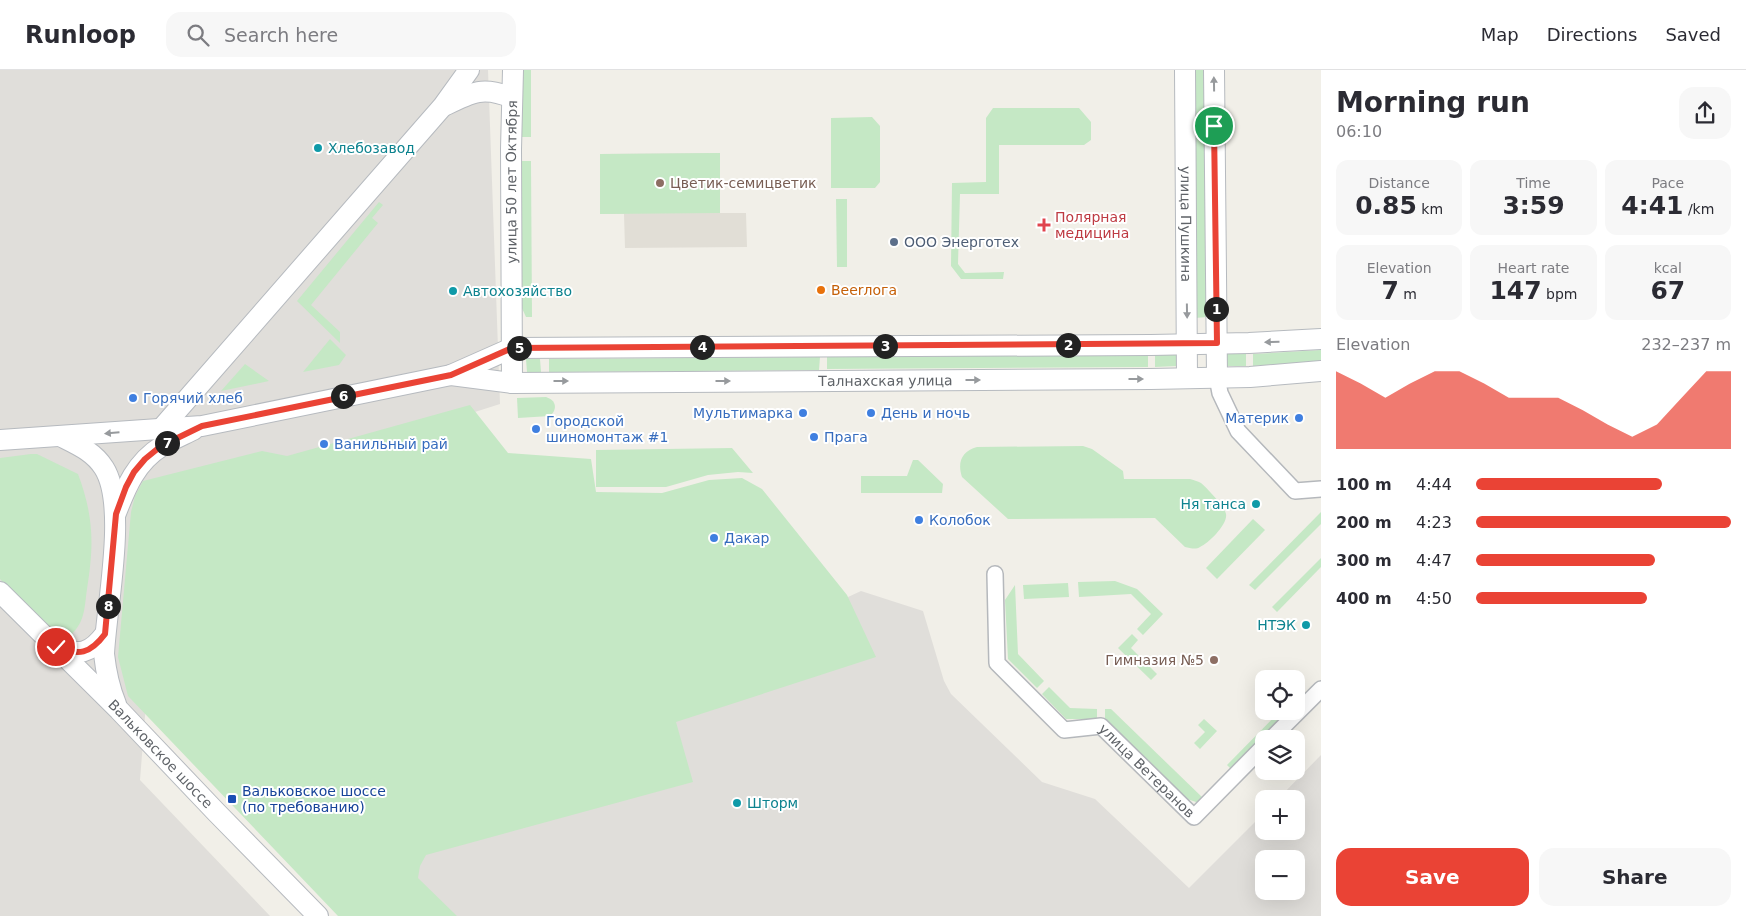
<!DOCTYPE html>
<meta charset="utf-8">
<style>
:root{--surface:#fff;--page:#f7f7f7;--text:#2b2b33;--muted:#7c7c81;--line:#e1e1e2;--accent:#ea4335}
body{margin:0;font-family:"DejaVu Sans",sans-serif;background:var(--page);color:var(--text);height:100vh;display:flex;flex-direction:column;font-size:19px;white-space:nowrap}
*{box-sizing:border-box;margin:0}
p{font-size:16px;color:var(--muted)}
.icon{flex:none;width:28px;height:28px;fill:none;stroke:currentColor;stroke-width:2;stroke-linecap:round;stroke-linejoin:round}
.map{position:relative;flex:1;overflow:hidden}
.details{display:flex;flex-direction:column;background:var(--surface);width:425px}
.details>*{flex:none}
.controls{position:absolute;left:1255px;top:600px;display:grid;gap:10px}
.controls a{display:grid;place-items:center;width:50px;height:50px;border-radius:10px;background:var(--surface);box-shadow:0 5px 20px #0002;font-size:25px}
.pin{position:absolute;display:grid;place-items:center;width:42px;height:42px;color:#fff;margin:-21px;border:2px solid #fff;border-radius:50%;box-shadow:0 1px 5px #0007}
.km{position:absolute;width:25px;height:25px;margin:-12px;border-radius:50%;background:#222;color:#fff;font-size:14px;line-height:25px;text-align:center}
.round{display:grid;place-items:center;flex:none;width:52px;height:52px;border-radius:15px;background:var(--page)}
.headline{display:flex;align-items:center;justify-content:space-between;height:85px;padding:0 15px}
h1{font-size:28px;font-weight:700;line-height:38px}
.metrics{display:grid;grid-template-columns:repeat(3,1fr);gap:8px;height:85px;padding:5px 15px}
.metrics div{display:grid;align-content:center;border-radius:12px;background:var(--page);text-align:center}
.metrics b{font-size:25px;font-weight:700}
.metrics small{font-size:14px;font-weight:400}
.metrics p{font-size:14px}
.chart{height:140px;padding:10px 15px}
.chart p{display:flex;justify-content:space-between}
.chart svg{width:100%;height:90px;margin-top:5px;fill:var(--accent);opacity:.7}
.primary-button{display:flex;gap:10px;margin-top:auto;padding:10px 15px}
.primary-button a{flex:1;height:58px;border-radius:15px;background:var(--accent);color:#fff;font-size:20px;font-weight:700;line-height:58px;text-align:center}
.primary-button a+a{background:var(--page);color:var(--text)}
ul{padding:0 15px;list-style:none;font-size:16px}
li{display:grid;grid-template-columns:80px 60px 1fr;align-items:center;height:38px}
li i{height:12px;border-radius:6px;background:var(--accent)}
header{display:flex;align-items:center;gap:30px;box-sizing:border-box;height:70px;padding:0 25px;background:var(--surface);border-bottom:1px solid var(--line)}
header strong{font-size:24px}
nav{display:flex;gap:28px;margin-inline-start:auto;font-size:18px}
.search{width:350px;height:45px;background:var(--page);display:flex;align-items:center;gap:12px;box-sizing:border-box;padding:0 18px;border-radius:15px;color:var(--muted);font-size:19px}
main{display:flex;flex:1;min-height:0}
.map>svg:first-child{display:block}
</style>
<header>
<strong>Runloop</strong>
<div class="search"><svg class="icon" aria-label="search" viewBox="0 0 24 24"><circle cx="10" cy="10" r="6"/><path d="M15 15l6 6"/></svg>Search here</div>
<nav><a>Map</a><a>Directions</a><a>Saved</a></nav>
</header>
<main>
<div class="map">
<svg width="1321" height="846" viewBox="0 0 1321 846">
<rect width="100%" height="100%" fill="#f1efe8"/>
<!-- industrial -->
<g fill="#e0deda" fill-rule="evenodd">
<polygon points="0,0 488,0 500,334 161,442 140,710 270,846 0,846"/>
<path d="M861,521L923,541L944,611L951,624L1042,712L1095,729L1189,818L1264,743V761H1296V729H1278L1321,685V846H429L381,795L653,617ZM1264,789H1296V821H1264Z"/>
</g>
<!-- education -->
<polygon fill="#e1ded6" points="720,83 720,143 746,143 747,177 625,178 624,144 600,144 600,84"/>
<!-- green -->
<g fill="#c5e8c5">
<polygon points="520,0 531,0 531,67 521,67"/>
<polygon points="1193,0 1205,0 1207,247 1195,248"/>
<polygon points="993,38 1079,38 1091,52 1091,70 1084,75 999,75 999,124 960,124 958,194 965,203 1004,202 1003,209 961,209 951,196 952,113 986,112 986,48"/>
<polygon points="872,47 880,56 880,112 875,118 831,118 831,48"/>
<polygon points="720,83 720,143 600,144 600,84"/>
<polygon points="521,91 531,91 532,247 526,247 521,236"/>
<polygon points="836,129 847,129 847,197 837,197"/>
<polygon points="379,132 383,135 372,148 378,153 311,235 340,262 340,273 297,231"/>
<polygon points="330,269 346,285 339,295 303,302"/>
<polygon points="1321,280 1321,291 1253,296 1253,284"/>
<rect x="1225" y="284" width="21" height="12"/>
<polygon points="1148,285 1148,297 827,299 827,287"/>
<polygon points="1155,285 1176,285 1178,287 1177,296 1155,297"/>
<polygon points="820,287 819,300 549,302 549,289"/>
<polygon points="526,289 540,289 541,302 527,302"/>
<polygon points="245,294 269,311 221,321"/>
<path d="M546,327C556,330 558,339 550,346L518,348L517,328Z"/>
<polygon points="470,335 508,383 591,389 596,422 662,423 709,410 742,408 762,419 847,525 876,587 676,652 693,712 426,785 420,796 418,808 457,846 338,846 128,626 118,587 131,442 135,426 143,411 262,381 287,386"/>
<path d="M1083,376L1092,379L1123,401L1124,409H1190C1193,410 1198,411 1201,413C1207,418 1225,437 1226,444C1228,454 1209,473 1200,477C1196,480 1190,478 1185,477L1155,448L1008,449L962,407C957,392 962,381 977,377Z"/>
<polygon points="732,378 753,403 738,402 708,405 666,417 596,417 596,380"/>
<path d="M31,384H37L78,404C94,447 94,475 87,519C84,541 85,554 67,568L52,565L0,509V388Z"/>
<polygon points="913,390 918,390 943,414 942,423 861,423 861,406 907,406"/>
<polygon points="1321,442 1321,454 1255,520 1249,515"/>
<polygon points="1253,449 1265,460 1217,509 1206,498"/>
<polygon points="1321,488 1321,497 1277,542 1272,537"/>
<polygon points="1115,511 1137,519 1163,544 1143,565 1137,559 1151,544 1131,524 1079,527 1078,512"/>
<polygon points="1068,513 1069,527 1024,529 1023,515"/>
<polygon points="1015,515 1018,584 1044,611 1037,618 1008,589 1005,530"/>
<polygon points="1132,564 1138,570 1131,578 1157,604 1151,610 1118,578"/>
<polygon points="1049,617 1070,638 1097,639 1097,649 1066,649 1042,624"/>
<polygon points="1105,639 1111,639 1204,729 1199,733 1187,729 1105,650"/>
<polygon points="1280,641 1289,641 1232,700 1227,695"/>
<polygon points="1204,649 1217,661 1200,679 1194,673 1205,662 1198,655"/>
</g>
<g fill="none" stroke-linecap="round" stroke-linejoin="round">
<!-- street casing -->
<g stroke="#b5b8bc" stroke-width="18">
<g id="street">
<polyline points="1217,307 1220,323 1238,361 1295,421 1321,419"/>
<path id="s1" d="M995,504L997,593L1064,660L1101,656L1194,747L1264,676"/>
<polyline points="1271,669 1321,619"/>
</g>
</g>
<!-- secondary casing -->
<g stroke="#b6babf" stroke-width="22">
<g id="secondary">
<path id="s2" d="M1185,0L1187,308"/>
<polyline points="1214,0 1217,307"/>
<path d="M446,35C472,22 484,16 512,28"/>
<path id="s3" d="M451,305L512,313L1151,309L1250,307L1321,301"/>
<path id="s4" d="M512,313L511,79L513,0"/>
<polyline points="161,359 443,36 469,0"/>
<path d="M62,367C78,375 94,382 104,398C128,436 106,538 104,584C106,602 109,617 116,634"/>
<polyline points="0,370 202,356 451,305 512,278 1151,275 1249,273 1321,269"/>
<path d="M116,443C126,417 136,392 162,376C171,370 183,365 193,360"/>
<path id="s5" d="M0,522L119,640L217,743L318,846"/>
<path d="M56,577C79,586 90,584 105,564"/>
</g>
</g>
<!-- street -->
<use href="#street" stroke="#fff" stroke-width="15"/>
<!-- secondary -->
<use href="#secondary" stroke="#fff" stroke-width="20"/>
</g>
<!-- one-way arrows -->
<defs><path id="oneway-solid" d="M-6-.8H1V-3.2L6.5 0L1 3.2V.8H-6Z" transform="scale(1.25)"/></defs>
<g fill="#979a9d">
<use href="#oneway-solid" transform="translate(1214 14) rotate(-91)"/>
<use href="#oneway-solid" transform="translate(1187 241) rotate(89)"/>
<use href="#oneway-solid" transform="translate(1272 272) rotate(178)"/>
<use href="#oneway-solid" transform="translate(1136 309)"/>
<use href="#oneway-solid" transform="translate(973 310)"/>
<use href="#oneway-solid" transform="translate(561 311)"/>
<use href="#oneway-solid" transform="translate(723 311)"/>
<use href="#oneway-solid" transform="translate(112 363) rotate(175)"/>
</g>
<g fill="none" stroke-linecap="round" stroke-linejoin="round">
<!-- route casing -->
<g stroke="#fff" stroke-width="10">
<path id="route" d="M56,577C79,586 90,584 105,564L116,444L126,417L134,402L145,389L161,376L202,356L451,305L512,278L1217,273L1214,56"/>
</g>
<!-- route -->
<use href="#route" stroke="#ea4335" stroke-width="6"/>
</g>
<!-- markers -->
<g fill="#0f9aa8" stroke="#fff" stroke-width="2">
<circle cx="318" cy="78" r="5"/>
<circle cx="453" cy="221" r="5"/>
<circle cx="1256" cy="434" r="5"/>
<circle cx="1306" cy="555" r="5"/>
<circle cx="737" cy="733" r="5"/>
</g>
<g fill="#8d6e63" stroke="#fff" stroke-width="2">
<circle cx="660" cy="113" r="5"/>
<circle cx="1214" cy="590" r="5"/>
</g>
<path fill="#e0444e" stroke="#fff" stroke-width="2" d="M1041.5 147.5h5v5h5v5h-5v5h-5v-5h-5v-5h5z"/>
<circle fill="#5c6f8a" stroke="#fff" stroke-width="2" cx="894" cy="172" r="5"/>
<circle fill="#e8710a" stroke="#fff" stroke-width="2" cx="821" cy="220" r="5"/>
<g fill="#3f7fe0" stroke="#fff" stroke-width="2">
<circle cx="133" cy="328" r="5"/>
<circle cx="803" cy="343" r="5"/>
<circle cx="871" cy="343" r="5"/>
<circle cx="1299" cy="348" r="5"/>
<circle cx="536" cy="359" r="5"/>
<circle cx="814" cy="367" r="5"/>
<circle cx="324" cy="374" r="5"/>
<circle cx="919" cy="450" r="5"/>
<circle cx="714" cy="468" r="5"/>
</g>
<rect fill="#1a4fb4" stroke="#fff" stroke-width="2" x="227" y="724" width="10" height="10" rx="2.5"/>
<g text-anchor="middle" stroke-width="4" stroke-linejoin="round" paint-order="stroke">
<!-- culture labels -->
<g font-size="14" fill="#0d838f" stroke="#fff" text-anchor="start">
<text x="328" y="83">Хлебозавод</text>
<text x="463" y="226">Автохозяйство</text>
<text x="1246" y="439" text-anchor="end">Ня танса</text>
<text x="1296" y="560" text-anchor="end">НТЭК</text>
<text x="747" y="738">Шторм</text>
</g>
<!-- street labels -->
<g font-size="14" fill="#5f6368" stroke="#fff">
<text dy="5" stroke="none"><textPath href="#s4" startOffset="201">улица 50 лет Октября</textPath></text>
<text dy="5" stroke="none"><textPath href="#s2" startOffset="154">улица Пушкина</textPath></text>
<text dy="5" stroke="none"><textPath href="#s3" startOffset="435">Талнахская улица</textPath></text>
<text dy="5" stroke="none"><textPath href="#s5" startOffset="228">Вальковское шоссе</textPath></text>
<text dy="5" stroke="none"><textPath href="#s1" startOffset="285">улица Ветеранов</textPath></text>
</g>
<!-- education labels -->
<g font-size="14" fill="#785e54" stroke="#fff" text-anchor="start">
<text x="670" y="118">Цветик-семицветик</text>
<text x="1204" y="595" text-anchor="end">Гимназия №5</text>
</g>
<!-- health labels -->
<g font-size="14" fill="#be3a42" stroke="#fff" text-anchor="start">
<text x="1055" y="152">Полярная<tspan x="1055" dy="16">медицина</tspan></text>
</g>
<!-- service labels -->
<g font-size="14" fill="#4e5e75" stroke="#fff" text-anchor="start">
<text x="904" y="177">ООО Энерготех</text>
</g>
<!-- food labels -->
<g font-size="14" fill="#c56008" stroke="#fff" text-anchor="start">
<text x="831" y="225">Beerлога</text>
</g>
<!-- shop labels -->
<g font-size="14" fill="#366cbe" stroke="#fff" text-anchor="start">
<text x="143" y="333">Горячий хлеб</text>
<text x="793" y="348" text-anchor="end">Мультимарка</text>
<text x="881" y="348">День и ночь</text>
<text x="1289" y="353" text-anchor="end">Материк</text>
<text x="546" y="356">Городской<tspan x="546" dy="16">шиномонтаж #1</tspan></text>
<text x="824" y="372">Прага</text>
<text x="334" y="379">Ванильный рай</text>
<text x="929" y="455">Колобок</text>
<text x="724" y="473">Дакар</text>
</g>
<!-- transit labels -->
<g font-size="14" fill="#164399" stroke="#fff" text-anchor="start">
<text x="242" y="726">Вальковское шоссе<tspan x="242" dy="16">(по требованию)</tspan></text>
</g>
</g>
</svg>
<div class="controls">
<a><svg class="icon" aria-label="locate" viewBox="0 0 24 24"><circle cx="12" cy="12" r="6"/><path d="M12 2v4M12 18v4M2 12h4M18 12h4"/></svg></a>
<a><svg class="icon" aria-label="layers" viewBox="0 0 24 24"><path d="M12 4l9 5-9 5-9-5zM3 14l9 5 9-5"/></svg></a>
<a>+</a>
<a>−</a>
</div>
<div class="pin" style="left:1214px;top:56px;background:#1e9e55"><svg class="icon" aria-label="arrive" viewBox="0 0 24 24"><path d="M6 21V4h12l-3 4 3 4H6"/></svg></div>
<div class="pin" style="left:56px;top:577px;background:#d93025"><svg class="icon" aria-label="check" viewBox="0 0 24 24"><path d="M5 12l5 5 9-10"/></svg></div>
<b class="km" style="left:1216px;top:239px">1</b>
<b class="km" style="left:1068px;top:275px">2</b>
<b class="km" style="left:885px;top:276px">3</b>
<b class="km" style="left:702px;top:277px">4</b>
<b class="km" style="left:519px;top:278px">5</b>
<b class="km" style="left:343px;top:326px">6</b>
<b class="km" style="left:167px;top:373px">7</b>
<b class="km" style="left:108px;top:536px">8</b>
</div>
<section class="details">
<div class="headline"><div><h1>Morning run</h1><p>06:10</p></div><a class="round"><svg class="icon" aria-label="share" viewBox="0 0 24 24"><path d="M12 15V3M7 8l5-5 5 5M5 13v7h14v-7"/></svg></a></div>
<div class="metrics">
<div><p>Distance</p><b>0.85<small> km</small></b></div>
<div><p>Time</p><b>3:59</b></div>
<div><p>Pace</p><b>4:41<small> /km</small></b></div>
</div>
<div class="metrics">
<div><p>Elevation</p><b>7<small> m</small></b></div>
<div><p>Heart rate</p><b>147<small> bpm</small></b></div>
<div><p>kcal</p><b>67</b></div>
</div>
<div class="chart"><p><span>Elevation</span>232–237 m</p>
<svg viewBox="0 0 160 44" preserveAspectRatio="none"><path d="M0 44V6L10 12L20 19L30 12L40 6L50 6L60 12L70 19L80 19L90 19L100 25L110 32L120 38L130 32L140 19L150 6L160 6V44z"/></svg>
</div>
<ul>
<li><b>100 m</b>4:44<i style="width:73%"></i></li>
<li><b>200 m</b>4:23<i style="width:100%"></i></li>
<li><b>300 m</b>4:47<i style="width:70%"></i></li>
<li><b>400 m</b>4:50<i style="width:67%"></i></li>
</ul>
<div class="primary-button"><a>Save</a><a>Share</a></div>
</section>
</main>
